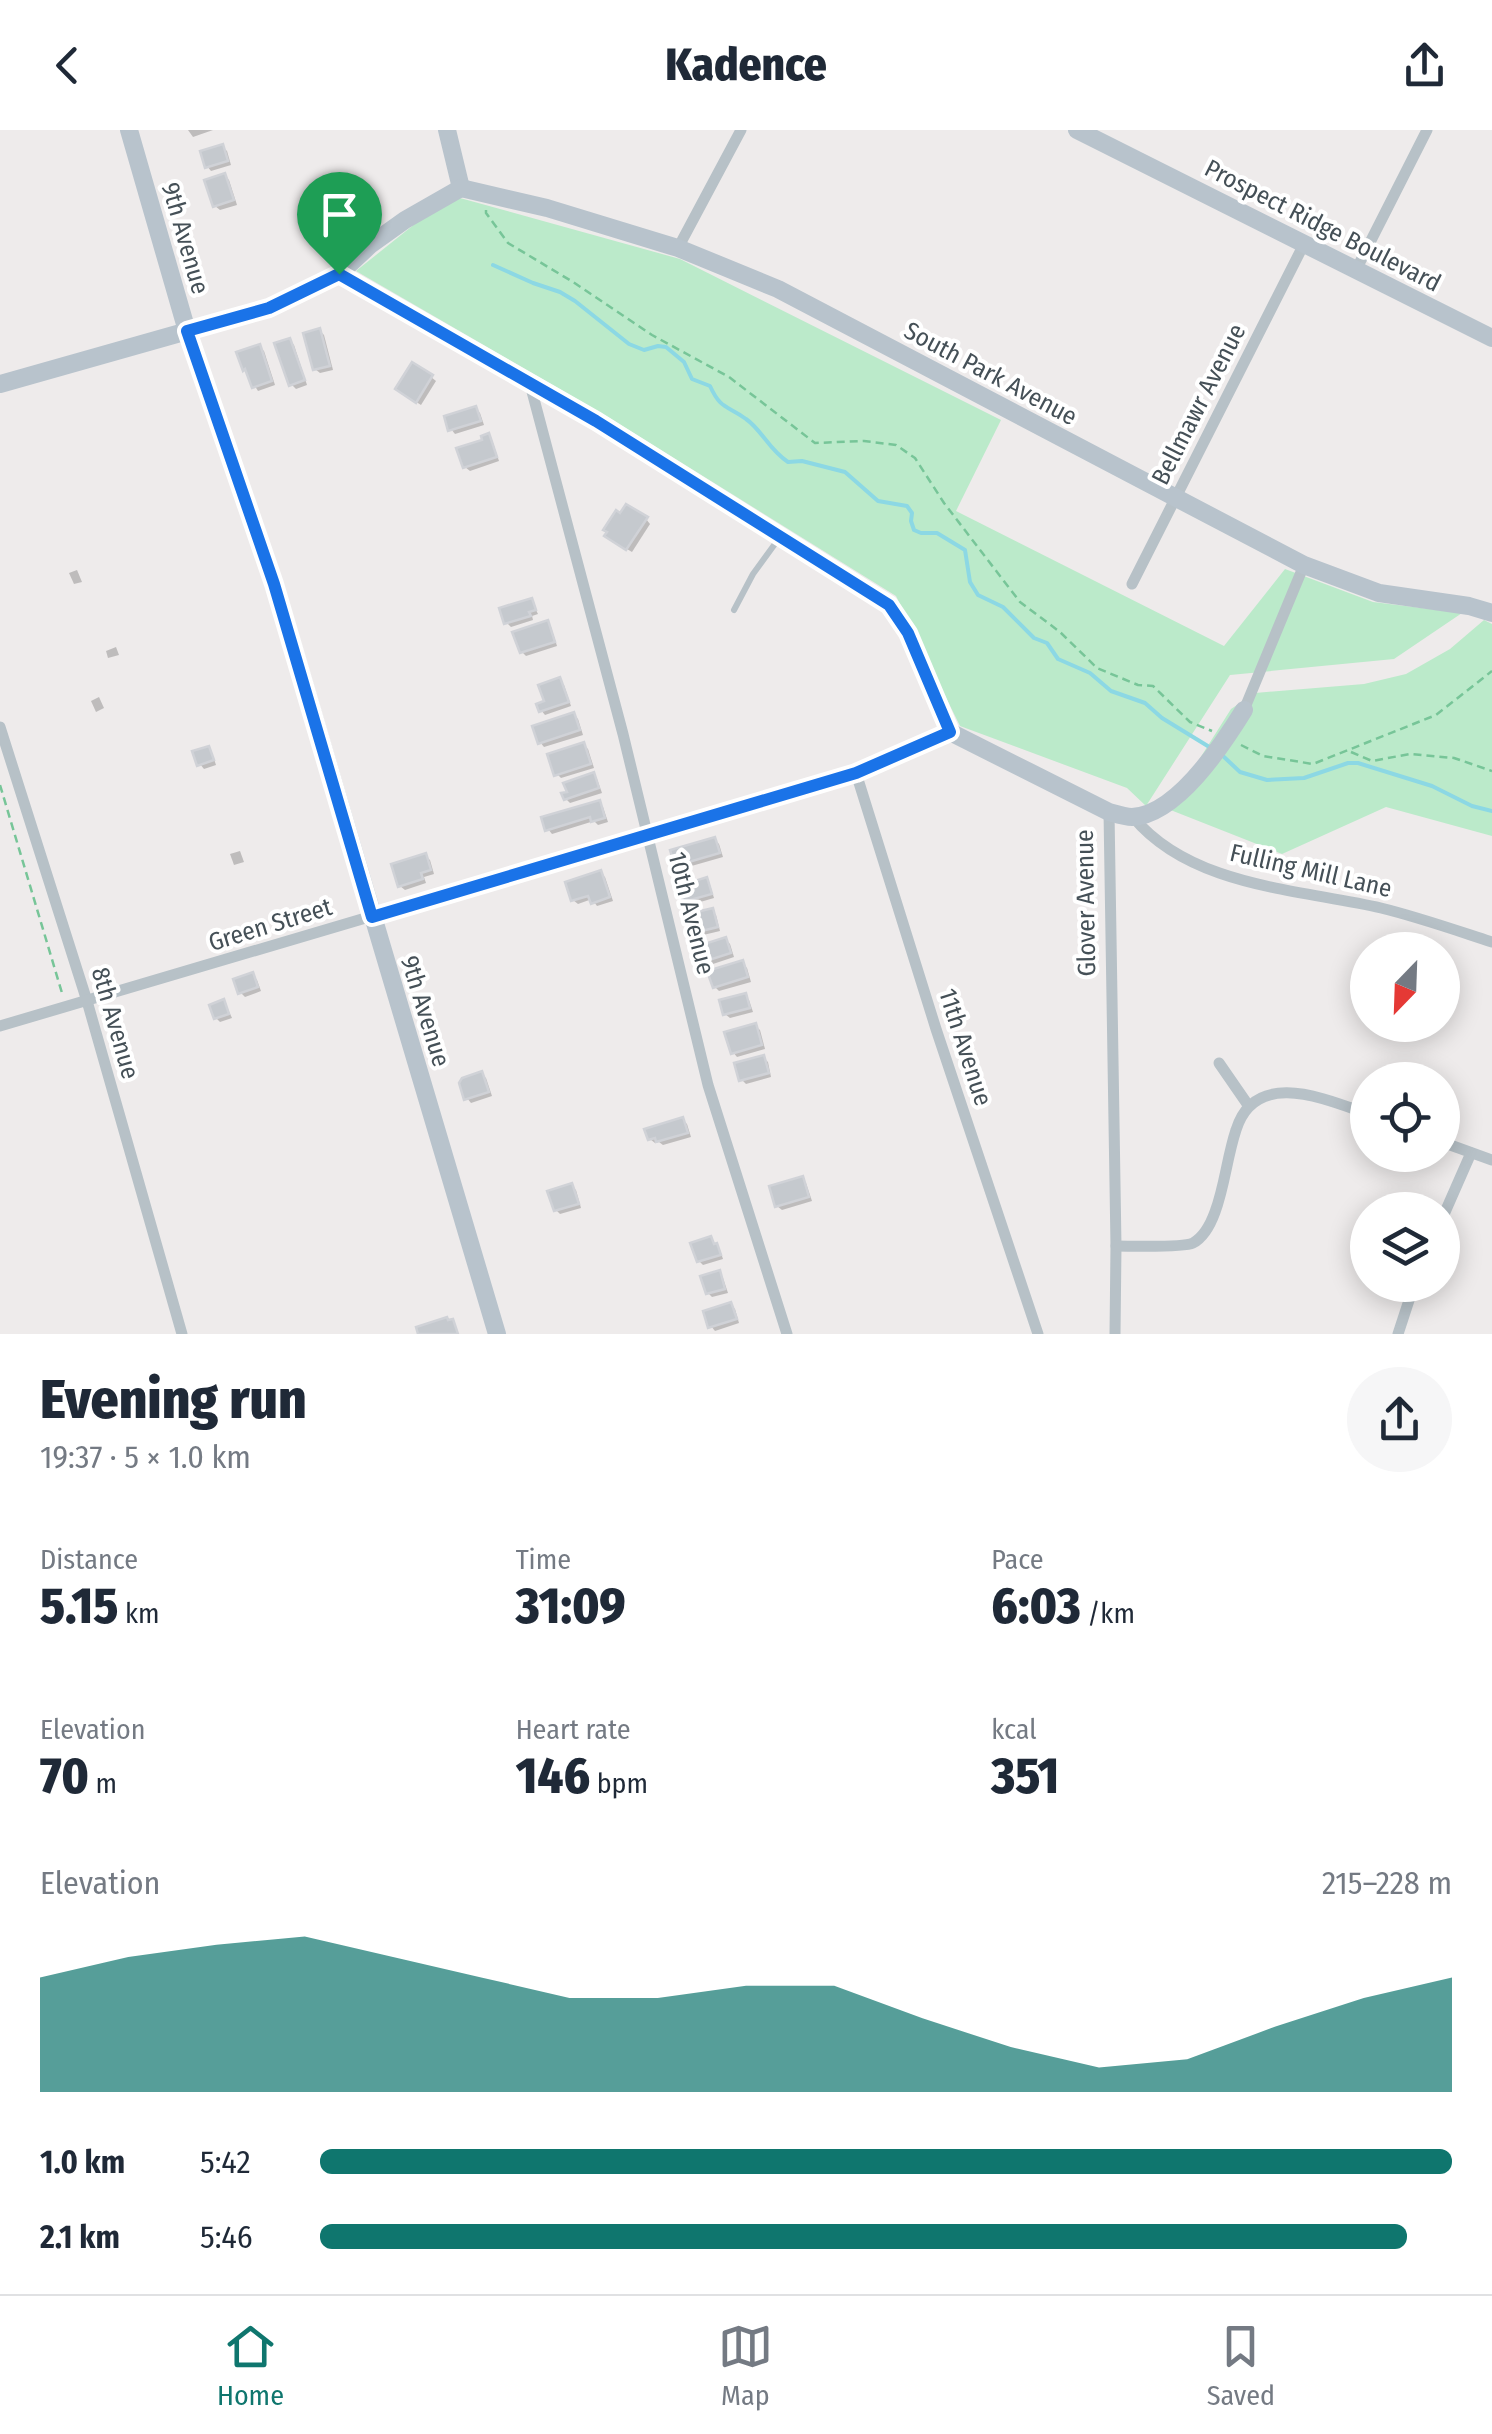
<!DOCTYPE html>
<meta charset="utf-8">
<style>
:root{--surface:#fff;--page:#f6f6f7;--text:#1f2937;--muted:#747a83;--line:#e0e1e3;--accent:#0f766e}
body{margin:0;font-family:"Fira Sans Condensed",sans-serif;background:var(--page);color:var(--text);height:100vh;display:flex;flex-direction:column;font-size:38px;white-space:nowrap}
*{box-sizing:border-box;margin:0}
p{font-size:32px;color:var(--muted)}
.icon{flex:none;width:55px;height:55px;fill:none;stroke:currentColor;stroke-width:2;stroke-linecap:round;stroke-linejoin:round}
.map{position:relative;height:1204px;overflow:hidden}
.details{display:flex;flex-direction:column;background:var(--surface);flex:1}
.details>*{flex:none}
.needle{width:65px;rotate:203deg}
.controls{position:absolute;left:1350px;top:802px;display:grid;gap:20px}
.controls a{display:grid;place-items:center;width:110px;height:110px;border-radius:50%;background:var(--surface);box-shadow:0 5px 25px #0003;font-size:50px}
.pin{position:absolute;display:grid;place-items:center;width:85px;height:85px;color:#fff;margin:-102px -42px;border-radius:50% 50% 50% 0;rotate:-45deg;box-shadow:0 0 10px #0007}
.pin .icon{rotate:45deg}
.round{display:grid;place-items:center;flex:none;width:105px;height:105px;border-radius:52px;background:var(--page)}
.headline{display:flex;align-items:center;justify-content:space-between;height:170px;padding:0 40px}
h1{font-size:55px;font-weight:800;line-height:75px}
.stats{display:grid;grid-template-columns:repeat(3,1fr);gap:15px;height:170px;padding:10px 40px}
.stats div{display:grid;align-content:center}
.stats b{font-size:50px;font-weight:800}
.stats small{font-size:28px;font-weight:400}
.stats p{font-size:28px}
.chart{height:280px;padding:20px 40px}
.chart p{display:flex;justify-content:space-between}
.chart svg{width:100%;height:180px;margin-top:10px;fill:var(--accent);opacity:.7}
ul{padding:0 40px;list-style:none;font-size:32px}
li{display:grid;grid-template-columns:160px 120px 1fr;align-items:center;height:75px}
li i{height:25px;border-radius:12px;background:var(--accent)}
header{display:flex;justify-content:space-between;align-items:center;height:130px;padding:0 40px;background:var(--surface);font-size:45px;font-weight:800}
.dock{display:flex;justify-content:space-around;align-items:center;height:140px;border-top:2px solid var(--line);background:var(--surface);font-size:28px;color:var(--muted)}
.dock a{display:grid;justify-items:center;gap:5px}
.dock .current{color:var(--accent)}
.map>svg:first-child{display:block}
</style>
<header><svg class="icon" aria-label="back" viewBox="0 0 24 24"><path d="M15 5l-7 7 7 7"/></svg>Kadence<svg class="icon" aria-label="share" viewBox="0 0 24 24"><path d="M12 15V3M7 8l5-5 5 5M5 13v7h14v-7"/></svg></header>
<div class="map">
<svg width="1492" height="1204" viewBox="0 0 1492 1204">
<rect width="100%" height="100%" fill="#eeebeb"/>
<!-- green -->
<g fill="#bbeaca">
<polygon points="460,68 680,129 1001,290 956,381 1224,516 1285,439 1373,472 1462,483 1394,529 1230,545 1146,676 1127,658 960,596 896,466 608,287 356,141 416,93"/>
<polygon points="1484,490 1492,494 1492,706 1386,677 1282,724 1168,679 1231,579 1255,563 1364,554 1406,544 1450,519"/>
</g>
<!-- shadow -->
<g fill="#0003">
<polygon points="188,0 213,0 193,7"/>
<polygon points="222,17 227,21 231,35 211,41 207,36"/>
<polygon points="225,46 229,50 237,75 220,80 215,76"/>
<polygon points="320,201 324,205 333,240 320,243 315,239"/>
<polygon points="289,210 294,215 307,255 296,259 291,254"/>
<polygon points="259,217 264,221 275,255 258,261 245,240 239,223"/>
<polygon points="431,247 436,251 421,275 402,263"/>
<polygon points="476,279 480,283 484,295 455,304 451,299"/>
<polygon points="488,306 492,310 499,331 470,341 465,337"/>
<polygon points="646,389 650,394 632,422 612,410"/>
<polygon points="77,440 82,452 74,454 69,443"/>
<polygon points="531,470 538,484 532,486 533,490 511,497 507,493"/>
<polygon points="547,493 551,497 557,516 526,526 522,522"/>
<polygon points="116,517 119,525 108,528 106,521"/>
<polygon points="560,550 564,555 571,576 545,585 541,580"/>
<polygon points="99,567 104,578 96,582 91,571"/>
<polygon points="574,585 578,589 583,605 544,617 540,612"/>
<polygon points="583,615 588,619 594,638 561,648 557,644"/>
<polygon points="208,618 212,623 216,635 204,639 200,634"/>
<polygon points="593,645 597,649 602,663 570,673 566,669"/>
<polygon points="599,673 603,677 608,692 598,695 594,691 552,704 548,699"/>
<polygon points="715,710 719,714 723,727 681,739 677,734"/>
<polygon points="240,721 244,732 234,735 230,724"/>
<polygon points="425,726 430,730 434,744 424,747 426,753 405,760 400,756"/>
<polygon points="600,743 605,747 613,771 597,776 592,769 578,774 573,770"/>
<polygon points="706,750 710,755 714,768 690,775 686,771"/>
<polygon points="712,781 716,785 720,801 699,806 695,802"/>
<polygon points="726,810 730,814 734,827 710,835 706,831"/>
<polygon points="742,833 747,838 751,852 719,861 715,857"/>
<polygon points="253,845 257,850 261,861 245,867 240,862"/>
<polygon points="745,866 749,870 753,882 730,888 725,884"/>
<polygon points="223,872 227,877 232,888 220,892 216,888"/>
<polygon points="755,896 760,900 765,919 737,927 733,922"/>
<polygon points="763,928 768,932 771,947 746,954 741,949"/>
<polygon points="481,944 486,948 492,966 471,973 467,968"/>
<polygon points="682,990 687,994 691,1007 663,1015 659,1012 655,1013 650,1009"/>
<polygon points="802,1049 806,1053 812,1071 782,1080 777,1076"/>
<polygon points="571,1056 576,1060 581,1078 560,1084 556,1080"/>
<polygon points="710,1109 720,1120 723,1129 703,1135 699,1131"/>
<polygon points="719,1143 723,1148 728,1163 712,1167 708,1163"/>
<polygon points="730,1174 735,1179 739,1193 715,1201 711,1196"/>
</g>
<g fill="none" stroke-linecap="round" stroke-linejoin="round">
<!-- stream -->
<g stroke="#8cd8e4" stroke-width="4">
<path d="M493,135L533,153L560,162L575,171L629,214L644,220L658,216L666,217L684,232L692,249L710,256C721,280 727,275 746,289C762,300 769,320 788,332L802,331L845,342L878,371L907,376L912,383L911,391L914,400L921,403H937L965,420L970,452L978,465L1003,477L1034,508L1047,513L1058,529L1090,543L1111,561L1145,573L1162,588L1211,618"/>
<polyline points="1223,626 1240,642 1267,650 1304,648 1348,633 1358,633 1432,656 1472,676 1492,681"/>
</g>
</g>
<!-- building -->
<g fill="#c5c9ce" stroke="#d0d2d7" stroke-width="2.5">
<polygon points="223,14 228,31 205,38 200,21"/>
<polygon points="225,43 234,70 213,77 204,50"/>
<polygon points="320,198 330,236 313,240 303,203"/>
<polygon points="290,208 305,250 289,256 274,213"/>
<polygon points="260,214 272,251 252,258 245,239 243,241 236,222"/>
<polygon points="412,232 433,245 416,273 395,259"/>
<polygon points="476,276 481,291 448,301 444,286"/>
<polygon points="489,303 497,327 463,338 456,318 482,310 481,306"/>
<polygon points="626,374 648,387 626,420 604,406 607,402 603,400 616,380 620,383"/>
<polygon points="532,468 536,480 529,482 531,486 504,494 499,478"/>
<polygon points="548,490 555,512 520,523 512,502"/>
<polygon points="560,547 569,572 539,582 536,574 544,571 538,555"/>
<polygon points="574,582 580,600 538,614 532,596"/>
<polygon points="584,612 591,634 554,646 547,624"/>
<polygon points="209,616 214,630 197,636 192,621"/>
<polygon points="594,642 599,658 564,670 561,663 567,662 563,653"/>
<polygon points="600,670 605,688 591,692 590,687 545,701 541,687"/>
<polygon points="715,707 720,723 675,736 670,720"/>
<polygon points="426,723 431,740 421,743 423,749 398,757 391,734"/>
<polygon points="601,740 610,767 591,774 588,766 571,771 565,752"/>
<polygon points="707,747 712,764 683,772 679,756"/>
<polygon points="713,778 718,797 693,803 688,784"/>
<polygon points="726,807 731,823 703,832 698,816"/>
<polygon points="743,830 748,847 713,858 707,841"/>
<polygon points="253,842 258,857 238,864 233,849"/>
<polygon points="746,863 750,878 723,885 719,870"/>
<polygon points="224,869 229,884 214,889 209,875"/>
<polygon points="756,893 762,915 731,924 724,902"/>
<polygon points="764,925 769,943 739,951 734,933"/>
<polygon points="482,941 489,962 464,970 459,953 462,948"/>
<polygon points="683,987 688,1003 656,1012 655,1008 648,1010 644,999"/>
<polygon points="803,1046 809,1067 775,1077 769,1056"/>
<polygon points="572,1053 579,1074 554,1081 547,1061"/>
<polygon points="711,1106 714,1114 717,1113 721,1125 697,1132 690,1113"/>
<polygon points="720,1140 725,1159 706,1164 700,1146"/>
<polygon points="731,1172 737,1189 708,1198 703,1181"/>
<polygon points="447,1187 448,1190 453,1189 458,1204 418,1204 416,1197"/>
</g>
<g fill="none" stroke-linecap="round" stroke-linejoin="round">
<!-- path -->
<g stroke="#77c598" stroke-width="2.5" stroke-dasharray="8 5" stroke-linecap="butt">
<polyline points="486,80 486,83 508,113 573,152 652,205 729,247 815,313 864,311 896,315 915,328 944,373 1020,472 1060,502 1097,538 1138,555 1153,556 1190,592 1212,601"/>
<polyline points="1241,615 1263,626 1313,634 1436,585 1492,541"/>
<polyline points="1351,622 1372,631 1410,624 1454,628 1492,641"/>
<polyline points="0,655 62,863"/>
</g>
<!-- lane -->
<polyline stroke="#b7c1c7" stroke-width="6" points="734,480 753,444 780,407"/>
<!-- street -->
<g stroke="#b7c1c7" stroke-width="11">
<polyline points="678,118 741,0"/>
<polyline points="1356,140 1427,0"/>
<polyline points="530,254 623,604 708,955 787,1204"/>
<polyline points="1132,454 1304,114"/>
<polyline points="1244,580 1304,435"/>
<polyline points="0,597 87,871 182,1204"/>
<polyline points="856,643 936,899 1038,1204"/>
<polyline points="1109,682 1116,1116 1115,1204"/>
<path d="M1133,687C1191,757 1298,759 1381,778C1418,787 1455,800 1492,812"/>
<polyline points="0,896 856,643 950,602"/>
<polyline points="1219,933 1248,975"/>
<polyline points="1442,1012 1492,1030"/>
<polyline points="1442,1089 1471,1023"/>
<path d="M1116,1116C1132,1116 1182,1118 1193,1113C1204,1107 1211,1093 1215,1082C1225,1055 1227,1027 1236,1000C1255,938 1325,969 1368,984"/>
<polyline points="1398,1204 1414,1155"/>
</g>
<!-- secondary -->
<g stroke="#b8c3cc" stroke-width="18">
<polyline points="129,0 187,201 274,453 497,1204"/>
<polyline points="447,0 461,58"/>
<polyline points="1077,0 1492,208"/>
<polyline points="461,58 547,78 678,118 778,159 1304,435 1379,463 1469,476 1492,483"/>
<path d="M339,144L596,291L889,475L908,503L950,602L1109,682C1116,684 1125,687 1132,687C1177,685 1223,614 1244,580"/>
<polyline points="0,254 269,178 339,144 370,115 405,90 461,58"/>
</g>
</g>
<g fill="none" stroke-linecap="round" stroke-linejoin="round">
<!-- route casing -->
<g stroke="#fff" stroke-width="20">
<polygon id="route" points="339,144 596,291 889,475 908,503 950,602 856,643 372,787 274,454 187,201 269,178"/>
</g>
<!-- route -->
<use href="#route" stroke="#1a73e8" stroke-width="12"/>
</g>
<g text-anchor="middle" stroke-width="8" stroke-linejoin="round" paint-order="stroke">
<!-- street labels -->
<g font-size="25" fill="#455057" stroke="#fff">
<text transform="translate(1323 95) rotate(27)" y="9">Prospect Ridge Boulevard</text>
<text transform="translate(186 108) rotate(74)" y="9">9th Avenue</text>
<text transform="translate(991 243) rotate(28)" y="9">South Park Avenue</text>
<text transform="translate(1198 274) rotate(-63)" y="9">Bellmawr Avenue</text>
<text transform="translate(1311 740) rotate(13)" y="9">Fulling Mill Lane</text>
<text transform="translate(1085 773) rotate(-91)" y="9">Glover Avenue</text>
<text transform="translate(692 783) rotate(76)" y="9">10th Avenue</text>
<text transform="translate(270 794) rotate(-17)" y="9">Green Street</text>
<text transform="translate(426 881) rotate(73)" y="9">9th Avenue</text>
<text transform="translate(116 893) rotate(74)" y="9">8th Avenue</text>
<text transform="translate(966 917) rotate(72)" y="9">11th Avenue</text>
</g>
</g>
</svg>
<div class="controls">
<a><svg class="needle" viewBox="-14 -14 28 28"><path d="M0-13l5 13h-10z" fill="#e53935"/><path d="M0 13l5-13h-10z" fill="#747a83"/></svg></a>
<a><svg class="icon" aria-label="locate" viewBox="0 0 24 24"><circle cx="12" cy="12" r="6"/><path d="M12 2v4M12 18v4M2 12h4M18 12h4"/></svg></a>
<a><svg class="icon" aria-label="layers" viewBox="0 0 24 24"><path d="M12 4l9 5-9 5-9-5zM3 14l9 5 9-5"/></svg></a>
</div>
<div class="pin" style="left:339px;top:144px;background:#1e9e55"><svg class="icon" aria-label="arrive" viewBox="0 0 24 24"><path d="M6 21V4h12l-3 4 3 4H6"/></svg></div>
</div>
<section class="details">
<div class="headline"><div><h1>Evening run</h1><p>19:37 · 5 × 1.0 km</p></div><a class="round"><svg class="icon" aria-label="share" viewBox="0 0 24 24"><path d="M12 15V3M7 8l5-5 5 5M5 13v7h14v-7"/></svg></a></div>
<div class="stats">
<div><p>Distance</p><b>5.15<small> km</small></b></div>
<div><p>Time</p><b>31:09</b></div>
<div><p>Pace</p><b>6:03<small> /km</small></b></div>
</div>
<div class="stats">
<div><p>Elevation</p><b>70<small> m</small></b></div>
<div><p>Heart rate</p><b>146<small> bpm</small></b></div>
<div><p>kcal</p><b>351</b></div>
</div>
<div class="chart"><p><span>Elevation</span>215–228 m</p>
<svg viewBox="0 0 160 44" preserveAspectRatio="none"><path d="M0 44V16L10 11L20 8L30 6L40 11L50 16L60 21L70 21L80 18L90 18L100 26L110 33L120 38L130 36L140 28L150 21L160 16V44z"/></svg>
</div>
<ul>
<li><b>1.0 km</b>5:42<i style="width:100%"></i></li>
<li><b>2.1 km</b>5:46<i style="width:96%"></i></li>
</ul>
</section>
<nav class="dock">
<a class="current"><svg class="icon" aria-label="home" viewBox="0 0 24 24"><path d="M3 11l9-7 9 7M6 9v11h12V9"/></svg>Home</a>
<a><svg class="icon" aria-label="map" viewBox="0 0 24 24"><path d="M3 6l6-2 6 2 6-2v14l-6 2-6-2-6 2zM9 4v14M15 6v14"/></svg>Map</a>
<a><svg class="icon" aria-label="saved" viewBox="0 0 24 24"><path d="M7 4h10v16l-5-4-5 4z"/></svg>Saved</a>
</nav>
